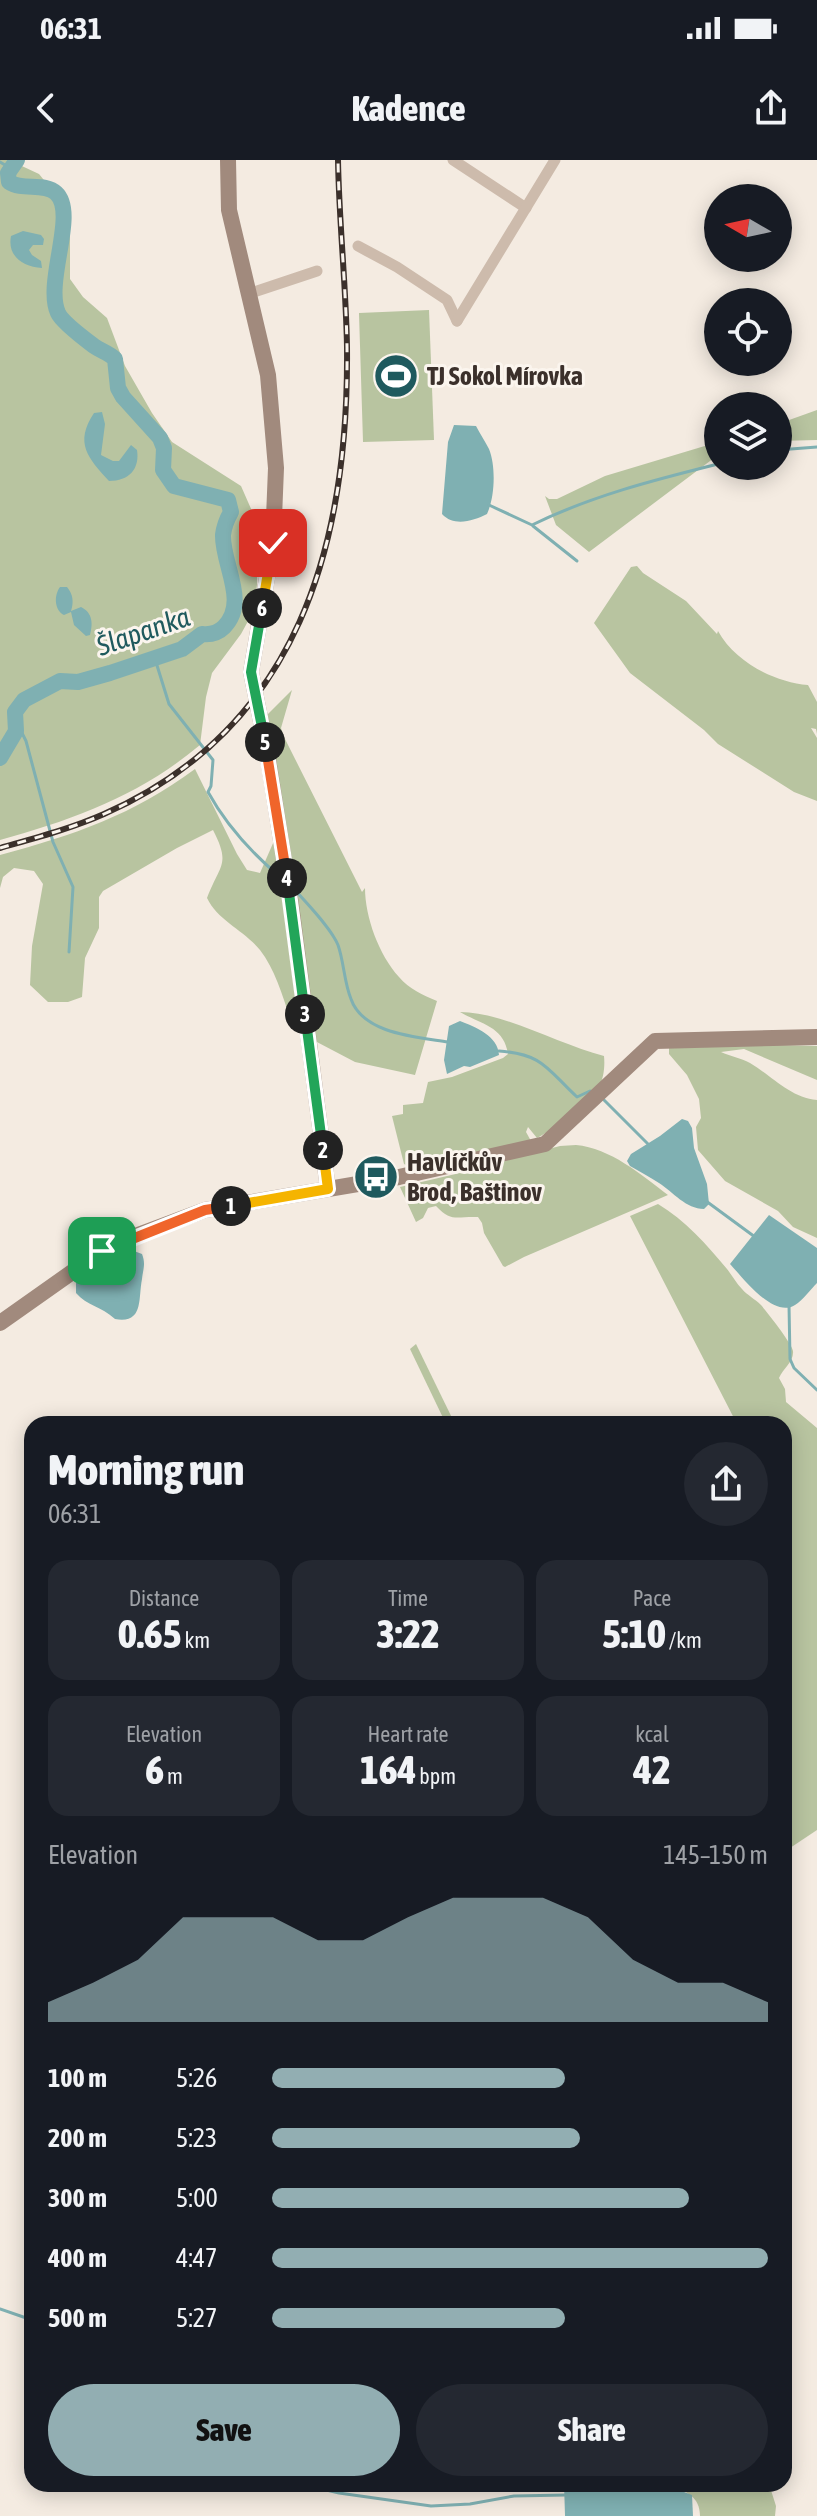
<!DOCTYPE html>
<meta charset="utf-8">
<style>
:root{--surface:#171b24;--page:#242831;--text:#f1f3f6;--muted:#9ea1a6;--accent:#92aeb2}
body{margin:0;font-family:"Asap Condensed",sans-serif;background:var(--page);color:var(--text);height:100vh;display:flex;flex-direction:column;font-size:30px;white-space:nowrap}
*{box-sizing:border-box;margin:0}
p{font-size:26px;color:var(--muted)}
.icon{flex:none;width:44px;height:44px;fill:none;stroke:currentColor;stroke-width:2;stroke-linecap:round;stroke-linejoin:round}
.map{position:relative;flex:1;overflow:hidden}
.drawer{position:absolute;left:24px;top:1256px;width:768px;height:1076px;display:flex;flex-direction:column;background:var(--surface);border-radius:24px;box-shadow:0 4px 20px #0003}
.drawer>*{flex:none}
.needle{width:52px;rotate:279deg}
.buttons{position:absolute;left:704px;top:24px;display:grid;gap:16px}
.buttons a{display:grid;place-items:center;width:88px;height:88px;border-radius:50%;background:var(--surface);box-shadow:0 4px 20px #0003;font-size:40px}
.pin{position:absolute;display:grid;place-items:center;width:68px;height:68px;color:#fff;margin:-34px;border-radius:16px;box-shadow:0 4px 12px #0006}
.km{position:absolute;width:40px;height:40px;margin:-20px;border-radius:50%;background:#222;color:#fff;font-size:22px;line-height:40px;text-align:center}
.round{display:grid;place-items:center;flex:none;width:84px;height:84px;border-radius:42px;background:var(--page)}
.summary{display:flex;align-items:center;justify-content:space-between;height:136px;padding:0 24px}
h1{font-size:44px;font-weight:800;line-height:60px}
.metrics{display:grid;grid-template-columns:repeat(3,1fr);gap:12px;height:136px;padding:8px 24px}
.metrics div{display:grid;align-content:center;border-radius:20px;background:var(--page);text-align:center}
.metrics b{font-size:40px;font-weight:800}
.metrics small{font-size:22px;font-weight:400}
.metrics p{font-size:22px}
.chart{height:224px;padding:16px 24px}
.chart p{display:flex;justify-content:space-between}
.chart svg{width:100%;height:144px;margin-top:8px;fill:var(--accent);opacity:.7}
.action{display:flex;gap:16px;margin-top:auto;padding:16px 24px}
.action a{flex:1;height:92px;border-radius:48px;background:var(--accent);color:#111;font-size:32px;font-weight:800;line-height:92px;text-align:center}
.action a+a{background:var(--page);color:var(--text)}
ul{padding:0 24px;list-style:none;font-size:26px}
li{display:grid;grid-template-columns:128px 96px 1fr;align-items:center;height:60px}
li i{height:20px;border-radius:10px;background:var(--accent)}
.status{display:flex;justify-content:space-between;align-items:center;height:56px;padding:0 40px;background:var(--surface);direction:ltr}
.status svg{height:22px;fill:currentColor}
header{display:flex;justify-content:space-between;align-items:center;height:104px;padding:0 24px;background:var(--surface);font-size:36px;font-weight:800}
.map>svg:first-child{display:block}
</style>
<div class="status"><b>06:31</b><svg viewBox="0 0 49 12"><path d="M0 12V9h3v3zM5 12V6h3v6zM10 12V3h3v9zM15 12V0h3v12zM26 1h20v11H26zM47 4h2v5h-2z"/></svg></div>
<header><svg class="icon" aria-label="back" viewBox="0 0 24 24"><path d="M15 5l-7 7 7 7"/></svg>Kadence<svg class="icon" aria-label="share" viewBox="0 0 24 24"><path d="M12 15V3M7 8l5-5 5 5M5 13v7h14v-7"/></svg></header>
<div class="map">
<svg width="817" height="2356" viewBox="0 0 817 2356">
<rect width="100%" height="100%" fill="#f4ebe1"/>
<!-- green -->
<g fill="#b8c4a0">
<path d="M0,0H9L39,14L52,30L63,50L70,76V119L83,137L107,158L125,206L152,253L172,282L241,326L252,351L257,382V425L253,452L241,474L212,513L206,537L200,585C139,636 75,659 0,680Z"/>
<polygon points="429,150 434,280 363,282 359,153"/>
<polygon points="817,250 817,280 778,281 778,264"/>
<polygon points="718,282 718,295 589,392 556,365 545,336 549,339 557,339 605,316"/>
<path d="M637,406L643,413L686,441L717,474L718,471C735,502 774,522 808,525L817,542V574L816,569L811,568L817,578V641L794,632L718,584L704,570L630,513L594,463L631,407Z"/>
<path d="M292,530L281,568L284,577L362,732L365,728C365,757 379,795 399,817C409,829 423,835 437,841L415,915L355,902L294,870C285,844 277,812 260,790C244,770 218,761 207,738C220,704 231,705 213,670L177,688L103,731L99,737V768L85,798L82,837L68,842H48L30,825L32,786L43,724L34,711L14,708L3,717L0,728V695C74,675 133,655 195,609L237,694L247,710L260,713L274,681L261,561Z"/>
<path d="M460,852C504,852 560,885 604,896C605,906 604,919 598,928C587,944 554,969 537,978L528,967L526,972L531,981L408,1006L404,1004L392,956L403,954V945L423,943L428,922L452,917L503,898L508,894C504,866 480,864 460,852Z"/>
<path d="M777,885L817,886V920L744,889L721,892C730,896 741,898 750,903C772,916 791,938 817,940V1078L793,1067L778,1051L725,1021L698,990L696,967L701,958L699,939L687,915L669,894V888Z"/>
<path d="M576,985C610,988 642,1015 668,1035L524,1097L505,1107L503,1106L484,1073L482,1063L478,1057C457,1056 452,1063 436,1046L428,1048L423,1058L416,1062L400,1027L477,1009V1007L560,986Z"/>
<path d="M658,1044C685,1060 707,1085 727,1109C732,1115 736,1123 742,1129C747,1135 755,1139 761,1145C767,1152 793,1185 793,1191C794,1202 783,1208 779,1218L785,1229L786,1242L817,1268V1670L784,1692V1264H737L630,1056Z"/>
<polygon points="416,1184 455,1264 446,1264 410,1189"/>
<path d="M669,2324C691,2324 711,2335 732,2331L721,2327L693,2324H769L776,2346L775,2356H700C700,2336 686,2332 669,2324Z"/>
</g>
<!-- water -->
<g fill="#7fb0b2">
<path d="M23,71L41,75L44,79L43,85H33L29,90L32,95L41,101L42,108C23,107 7,96 11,76Z"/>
<path d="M102,252L105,264L101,295L113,301H119L131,285L137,290C140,309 129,321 109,321C88,298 74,283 94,253Z"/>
<path d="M454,265L476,266C480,274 485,281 489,289C496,306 495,337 487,354C473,361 454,367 442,354L448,282Z"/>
<path d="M60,427H67C73,434 74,442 71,451L81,447C93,453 93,464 90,475L86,476L74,465L71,452L64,455C54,450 54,435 60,427Z"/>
<path d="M460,861C476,867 498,876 499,895L470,907L464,906L447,914L444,900L449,866Z"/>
<path d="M682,959L688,961L692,968L694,988L707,1024L709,1044L704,1049C686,1049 673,1032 659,1023C650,1017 640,1012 630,1006L627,1001L631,994L660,976Z"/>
<path d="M769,1055L817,1088V1123C810,1130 803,1140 795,1145C774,1159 743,1118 730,1104Z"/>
<path d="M134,1091L142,1094C146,1104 143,1109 142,1119C138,1139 144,1164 115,1159C101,1146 87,1146 76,1133V1123L81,1117L120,1094Z"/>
<polygon points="564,2324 663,2324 692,2335 693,2356 565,2356"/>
</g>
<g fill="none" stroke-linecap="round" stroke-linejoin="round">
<!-- stream -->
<g stroke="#7fb0b2" stroke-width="3">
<polyline points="0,2 10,8"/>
<polyline points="778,290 817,287"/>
<path d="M489,345L532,365C591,336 654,320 718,304"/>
<polyline points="533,366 577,401"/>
<path d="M155,499L169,544L213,600L211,626L208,632C225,663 252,693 279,716"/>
<polyline points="16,571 21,571 26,581 53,682 73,727 69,792"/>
<path d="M296,731C308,745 331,768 338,785C344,802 344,822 351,839C363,874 417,877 448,882"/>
<path d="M499,891C543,894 547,909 577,937L590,931"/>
<polyline points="601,937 649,985"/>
<polyline points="706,1041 755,1077"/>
<polyline points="789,1145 790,1199 794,1208 817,1230"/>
<polyline points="0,2149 32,2160"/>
<polyline points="301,2324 339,2333 431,2346 470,2344 514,2336 566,2335"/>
</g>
<!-- river -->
<path stroke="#7fb0b2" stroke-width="16" d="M0,598L16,571L15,552L24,540L60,521L78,522L110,513L182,489L202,474C211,475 218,473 224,467C249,442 222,404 223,375C224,366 227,359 231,352L228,340L174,326L163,310L164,288L160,278L123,237L118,228L115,199C109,193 101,191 94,186C86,180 62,162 58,153C44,122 78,53 56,33C45,22 22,31 9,22L8,13L17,0"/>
<!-- street -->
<g stroke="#cdbbac" stroke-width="11">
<polyline points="453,0 526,48"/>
<polyline points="358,86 397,107 447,140 457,161"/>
<polyline points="248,134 317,111"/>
<polyline points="457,161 555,0"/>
</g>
<!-- secondary -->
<g stroke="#a18a7d" stroke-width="16">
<polyline points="228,0 229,50 268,215 276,308 273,383 251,512 267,592 291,744 328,1029"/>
<polyline points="0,1163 102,1091 130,1078 205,1050 399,1017 545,984 655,881 817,877"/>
</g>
<!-- rail casing -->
<g stroke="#3b302b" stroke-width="6">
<path id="rail" d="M0,688C35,678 70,669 104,654C299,568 349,384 347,187C346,125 339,62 338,0"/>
</g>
<!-- rail -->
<use href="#rail" stroke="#fbf5ee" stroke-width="3" stroke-dasharray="9" stroke-linecap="butt"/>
</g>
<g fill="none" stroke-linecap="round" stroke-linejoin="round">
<!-- split-1 casing -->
<g stroke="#fff" stroke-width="16">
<polyline id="split-1" points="102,1091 205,1050 231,1046"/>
</g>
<!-- split-2 casing -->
<g stroke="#fff" stroke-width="16">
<polyline id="split-2" points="231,1046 328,1029 323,990"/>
</g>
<!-- split-3 casing -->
<g stroke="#fff" stroke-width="16">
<polyline id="split-3" points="305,854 323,990"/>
</g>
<!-- split-4 casing -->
<g stroke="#fff" stroke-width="16">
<polyline id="split-4" points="287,718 305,854"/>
</g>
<!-- split-5 casing -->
<g stroke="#fff" stroke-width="16">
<polyline id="split-5" points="265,582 287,718"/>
</g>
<!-- split-6 casing -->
<g stroke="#fff" stroke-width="16">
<polyline id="split-6" points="262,448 251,512 265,582"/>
</g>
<!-- split-7 casing -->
<g stroke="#fff" stroke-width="16">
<polyline id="split-7" points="262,448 273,383"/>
</g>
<!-- split-1 -->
<use href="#split-1" stroke="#f0652b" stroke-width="10"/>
<!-- split-2 -->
<use href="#split-2" stroke="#f5b400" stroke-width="10"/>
<!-- split-3 -->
<use href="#split-3" stroke="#22a559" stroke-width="10"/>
<!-- split-4 -->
<use href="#split-4" stroke="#22a559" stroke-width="10"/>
<!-- split-5 -->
<use href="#split-5" stroke="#f0652b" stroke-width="10"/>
<!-- split-6 -->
<use href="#split-6" stroke="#22a559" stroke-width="10"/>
<!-- split-7 -->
<use href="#split-7" stroke="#f5b400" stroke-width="10"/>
</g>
<!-- icons -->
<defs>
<g id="stadium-disc" transform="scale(2.3)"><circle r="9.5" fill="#1f5a5e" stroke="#fbf5ee"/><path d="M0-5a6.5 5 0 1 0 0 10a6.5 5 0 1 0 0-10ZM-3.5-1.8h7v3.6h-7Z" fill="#fff"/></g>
<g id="bus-disc" transform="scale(2.3)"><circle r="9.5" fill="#1f5a5e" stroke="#fbf5ee"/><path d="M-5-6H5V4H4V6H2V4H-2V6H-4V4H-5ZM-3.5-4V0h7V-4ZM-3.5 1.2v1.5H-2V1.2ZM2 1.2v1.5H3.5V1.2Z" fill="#fff"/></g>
</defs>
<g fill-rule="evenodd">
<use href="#stadium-disc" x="396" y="216"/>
<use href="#bus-disc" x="376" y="1017"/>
</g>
<g text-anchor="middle" stroke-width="6" stroke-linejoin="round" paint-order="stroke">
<!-- poi labels -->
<g font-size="26" font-weight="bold" fill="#3b302b" stroke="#fbf5ee" text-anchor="start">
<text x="427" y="225">TJ Sokol Mírovka</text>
<text x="407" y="1011">Havlíčkův<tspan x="407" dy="30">Brod, Baštinov</tspan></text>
</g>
<!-- water labels -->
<g font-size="28" font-style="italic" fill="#1f5a5e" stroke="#fbf5ee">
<text transform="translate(143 471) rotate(-19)" y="10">Šlapanka</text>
</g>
</g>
</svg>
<div class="buttons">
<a><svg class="needle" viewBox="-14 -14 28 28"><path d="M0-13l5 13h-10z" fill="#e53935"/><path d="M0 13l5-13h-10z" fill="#9ea1a6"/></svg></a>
<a><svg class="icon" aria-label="locate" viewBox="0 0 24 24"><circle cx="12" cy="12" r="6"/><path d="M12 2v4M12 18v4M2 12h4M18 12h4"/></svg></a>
<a><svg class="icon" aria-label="layers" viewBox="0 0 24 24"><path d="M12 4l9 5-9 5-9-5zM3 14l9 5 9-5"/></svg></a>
</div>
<div class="pin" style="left:102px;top:1091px;background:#1e9e55"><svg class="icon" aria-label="arrive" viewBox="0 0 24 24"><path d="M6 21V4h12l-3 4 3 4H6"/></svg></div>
<div class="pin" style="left:273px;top:383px;background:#d93025"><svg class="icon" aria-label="check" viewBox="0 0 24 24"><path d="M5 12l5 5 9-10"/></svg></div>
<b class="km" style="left:231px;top:1046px">1</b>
<b class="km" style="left:323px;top:990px">2</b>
<b class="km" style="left:305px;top:854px">3</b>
<b class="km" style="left:287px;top:718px">4</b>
<b class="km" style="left:265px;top:582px">5</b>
<b class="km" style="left:262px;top:448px">6</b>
<section class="drawer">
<div class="summary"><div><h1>Morning run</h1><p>06:31</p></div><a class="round"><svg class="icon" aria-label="share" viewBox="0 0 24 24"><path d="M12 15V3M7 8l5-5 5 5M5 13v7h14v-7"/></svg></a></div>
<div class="metrics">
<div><p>Distance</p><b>0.65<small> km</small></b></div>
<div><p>Time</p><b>3:22</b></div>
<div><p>Pace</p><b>5:10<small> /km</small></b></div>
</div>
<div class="metrics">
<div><p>Elevation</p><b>6<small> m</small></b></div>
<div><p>Heart rate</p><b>164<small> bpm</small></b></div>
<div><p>kcal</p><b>42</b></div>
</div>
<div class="chart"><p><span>Elevation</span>145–150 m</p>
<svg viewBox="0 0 160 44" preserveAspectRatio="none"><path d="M0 44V38L10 32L20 25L30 12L40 12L50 12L60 19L70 19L80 12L90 6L100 6L110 6L120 12L130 25L140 32L150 32L160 38V44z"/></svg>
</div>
<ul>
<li><b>100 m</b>5:26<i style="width:59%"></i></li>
<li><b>200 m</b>5:23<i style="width:62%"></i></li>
<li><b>300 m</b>5:00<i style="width:84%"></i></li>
<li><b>400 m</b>4:47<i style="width:100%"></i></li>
<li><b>500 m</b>5:27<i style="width:59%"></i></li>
</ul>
<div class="action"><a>Save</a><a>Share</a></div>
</section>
</div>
